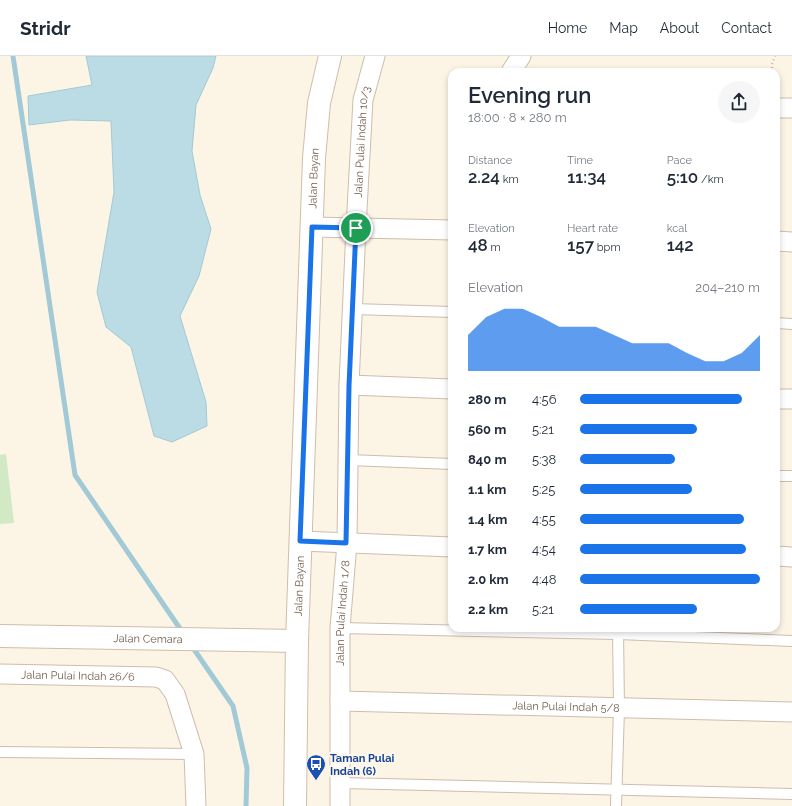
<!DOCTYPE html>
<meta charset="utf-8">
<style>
:root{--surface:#fff;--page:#f6f6f7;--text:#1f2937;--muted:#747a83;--line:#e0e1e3;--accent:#1a73e8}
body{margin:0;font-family:Raleway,sans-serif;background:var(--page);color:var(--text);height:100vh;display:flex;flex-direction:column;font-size:15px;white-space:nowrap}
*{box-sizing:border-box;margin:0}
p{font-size:13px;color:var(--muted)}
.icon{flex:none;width:22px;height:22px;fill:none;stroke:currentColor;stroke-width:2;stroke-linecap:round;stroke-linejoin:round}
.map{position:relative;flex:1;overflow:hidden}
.sheet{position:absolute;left:448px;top:12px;width:332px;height:564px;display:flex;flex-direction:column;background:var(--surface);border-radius:12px;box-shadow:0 2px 6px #0003}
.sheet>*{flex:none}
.pin{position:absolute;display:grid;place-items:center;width:34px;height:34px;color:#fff;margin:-17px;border:2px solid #fff;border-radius:50%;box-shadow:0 1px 4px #0007}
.round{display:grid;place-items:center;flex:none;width:42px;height:42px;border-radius:21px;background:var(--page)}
.head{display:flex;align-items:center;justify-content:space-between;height:68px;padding:0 20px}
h1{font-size:22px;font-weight:600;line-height:30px}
.figures{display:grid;grid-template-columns:repeat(3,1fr);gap:6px;height:68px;padding:4px 20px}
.figures div{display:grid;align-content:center}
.figures b{font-size:17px;font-weight:600}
.figures small{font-size:11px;font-weight:400}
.figures p{font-size:11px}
.chart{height:112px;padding:8px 20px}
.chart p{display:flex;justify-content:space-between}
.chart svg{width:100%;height:72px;margin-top:4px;fill:var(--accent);opacity:.7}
ul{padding:0 20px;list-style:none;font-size:13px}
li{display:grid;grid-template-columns:64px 48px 1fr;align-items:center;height:30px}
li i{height:10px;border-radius:5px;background:var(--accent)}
header{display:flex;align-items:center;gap:24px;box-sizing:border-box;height:56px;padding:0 20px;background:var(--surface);border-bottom:1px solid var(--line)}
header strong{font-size:19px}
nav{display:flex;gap:22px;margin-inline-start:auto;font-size:14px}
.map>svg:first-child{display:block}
</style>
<header>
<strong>Stridr</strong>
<nav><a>Home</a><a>Map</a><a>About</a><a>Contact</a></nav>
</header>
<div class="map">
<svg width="792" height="750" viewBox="0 0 792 750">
<rect width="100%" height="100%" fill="#fcf5e6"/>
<!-- green -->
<polygon fill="#d1e9c4" points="6,398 14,467 0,468 0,399"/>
<!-- water -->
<polygon fill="#bbdce5" stroke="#a1cad6" points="86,0 216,0 213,12 196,49 192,95 200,139 211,173 199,220 180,260 206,346 207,370 172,386 154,380 131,291 106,271 97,236 114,136 111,65 70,64 29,69 28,40 92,29"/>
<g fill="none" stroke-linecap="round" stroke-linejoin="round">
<!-- stream -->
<g stroke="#a1cad6" stroke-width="5">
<polyline points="13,0 75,419 183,577"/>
<polyline points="191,589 233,650 247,712 246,750"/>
</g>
<!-- lane casing -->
<g stroke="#cdbdac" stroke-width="12">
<g id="lane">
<polyline points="353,253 452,256"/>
<polyline points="776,267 792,268"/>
<polyline points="348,404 452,408"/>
<polyline points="776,420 792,420"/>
<polyline points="340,572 618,578 792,585"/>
<polyline points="0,696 194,698"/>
<polyline points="341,727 792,738"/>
<polyline points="616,750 619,653 618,572"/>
</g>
</g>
<!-- street casing -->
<g stroke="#cdbdac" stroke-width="21">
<g id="street">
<polyline points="511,16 521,0"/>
<polyline points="776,52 792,52"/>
<polyline points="312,171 452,174"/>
<polyline points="776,185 792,186"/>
<polyline points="349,329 452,333"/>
<polyline points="776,343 792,343"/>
<polyline points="300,485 452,491"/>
<polyline points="776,500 792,501"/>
<path id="s1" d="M0,618L156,621L165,624L175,638L194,698L196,750"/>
<path id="s2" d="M340,645L792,656"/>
<path id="s3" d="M340,750V572L347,487L349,329L356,172L363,44L375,0"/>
</g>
</g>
<!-- secondary casing -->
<g stroke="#d0bdaa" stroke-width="24">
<g id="secondary">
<path id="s4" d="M0,580L297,585"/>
<path id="s5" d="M295,750L297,585L314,102L319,47L330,0"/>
</g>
</g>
<!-- path -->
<g stroke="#d5b9a1" stroke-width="2.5" stroke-dasharray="1 3" stroke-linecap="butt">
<polyline points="772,16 772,8 775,0"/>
<polyline points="776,26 779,35"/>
</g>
<!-- lane -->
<use href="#lane" stroke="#fff" stroke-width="10"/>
<!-- street -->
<use href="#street" stroke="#fff" stroke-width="19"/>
<!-- secondary -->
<use href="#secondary" stroke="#fff" stroke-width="22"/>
</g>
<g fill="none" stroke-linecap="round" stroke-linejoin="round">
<!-- route casing -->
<g stroke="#fff" stroke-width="8">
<polygon id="route" points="312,171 356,172 349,330 346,487 300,485"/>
</g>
<!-- route -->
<use href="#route" stroke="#1a73e8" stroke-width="5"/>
</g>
<!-- icons -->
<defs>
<g id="bus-pin" transform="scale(1)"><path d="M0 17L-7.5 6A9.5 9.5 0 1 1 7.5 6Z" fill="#1a4fb4" stroke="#fef8ec"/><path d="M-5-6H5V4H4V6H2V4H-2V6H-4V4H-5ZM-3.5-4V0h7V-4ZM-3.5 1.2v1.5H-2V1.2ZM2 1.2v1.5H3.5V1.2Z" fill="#fff"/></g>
</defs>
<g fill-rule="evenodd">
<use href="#bus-pin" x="316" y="708"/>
</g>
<g text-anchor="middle" stroke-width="4" stroke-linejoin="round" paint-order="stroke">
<!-- street labels -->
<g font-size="11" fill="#745d4b" stroke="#fef8ec">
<text dy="4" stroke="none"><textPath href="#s3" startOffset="665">Jalan Pulai Indah 10/3</textPath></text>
<text dy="4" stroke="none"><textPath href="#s5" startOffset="628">Jalan Bayan</textPath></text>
<text dy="4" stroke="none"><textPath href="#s5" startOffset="220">Jalan Bayan</textPath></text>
<text dy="4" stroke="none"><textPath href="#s3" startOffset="193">Jalan Pulai Indah 1/8</textPath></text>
<text dy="4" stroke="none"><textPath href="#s4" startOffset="148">Jalan Cemara</textPath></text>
<text dy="4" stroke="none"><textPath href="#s1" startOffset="78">Jalan Pulai Indah 26/6</textPath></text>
<text dy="4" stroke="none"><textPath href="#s2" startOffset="226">Jalan Pulai Indah 5/8</textPath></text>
</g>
<!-- transit labels -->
<g font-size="11" font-weight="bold" fill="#164399" stroke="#fef8ec" text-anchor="start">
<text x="330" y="706">Taman Pulai<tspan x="330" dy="13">Indah (6)</tspan></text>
</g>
</g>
</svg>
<div class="pin" style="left:356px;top:172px;background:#1e9e55"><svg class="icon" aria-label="arrive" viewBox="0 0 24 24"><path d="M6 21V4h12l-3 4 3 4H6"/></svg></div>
<section class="sheet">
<div class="head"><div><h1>Evening run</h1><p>18:00 · 8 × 280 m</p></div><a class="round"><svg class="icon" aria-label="share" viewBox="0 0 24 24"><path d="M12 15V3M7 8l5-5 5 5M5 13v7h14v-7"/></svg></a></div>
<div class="figures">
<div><p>Distance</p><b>2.24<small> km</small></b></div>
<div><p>Time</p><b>11:34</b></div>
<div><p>Pace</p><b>5:10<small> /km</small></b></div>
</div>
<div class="figures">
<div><p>Elevation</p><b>48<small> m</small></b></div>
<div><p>Heart rate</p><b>157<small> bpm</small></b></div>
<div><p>kcal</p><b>142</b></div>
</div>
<div class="chart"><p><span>Elevation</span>204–210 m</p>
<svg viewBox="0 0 160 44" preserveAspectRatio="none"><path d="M0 44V22L10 11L20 6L30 6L40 11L50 17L60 17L70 17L80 22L90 27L100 27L110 27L120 33L130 38L140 38L150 33L160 22V44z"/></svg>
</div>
<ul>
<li><b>280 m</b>4:56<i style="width:90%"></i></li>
<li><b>560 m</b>5:21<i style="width:65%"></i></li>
<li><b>840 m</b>5:38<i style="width:53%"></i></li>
<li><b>1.1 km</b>5:25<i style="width:62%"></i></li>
<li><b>1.4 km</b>4:55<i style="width:91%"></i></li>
<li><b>1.7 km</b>4:54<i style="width:92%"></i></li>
<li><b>2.0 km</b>4:48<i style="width:100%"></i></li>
<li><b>2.2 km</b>5:21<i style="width:65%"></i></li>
</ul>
</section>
</div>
